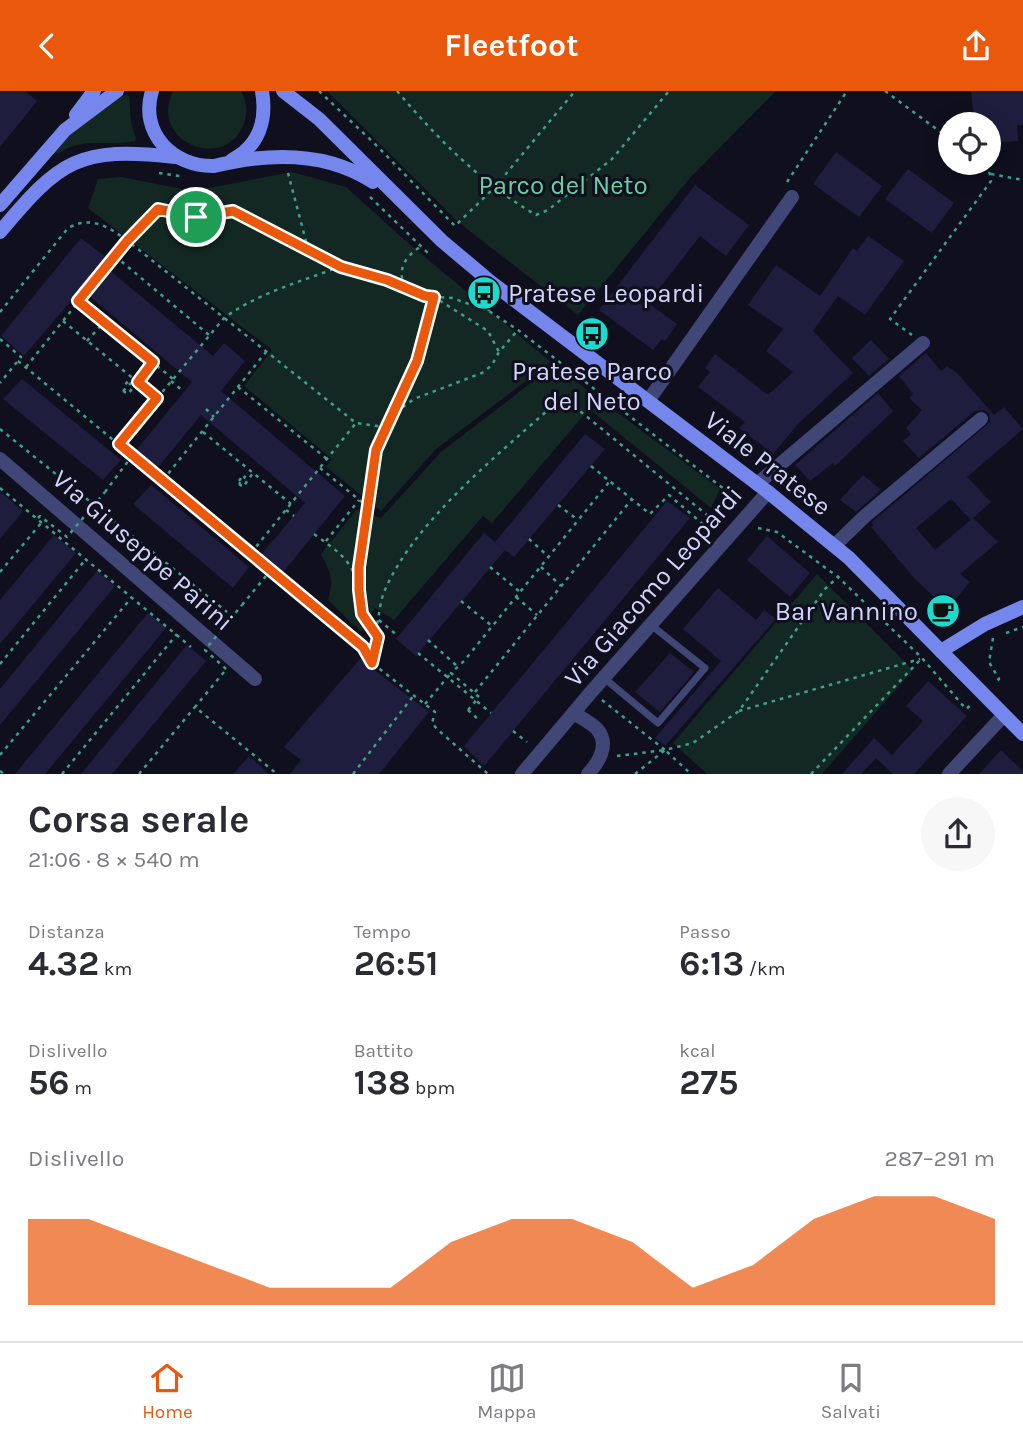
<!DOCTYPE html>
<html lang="it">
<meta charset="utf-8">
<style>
:root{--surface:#fff;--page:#f7f7f7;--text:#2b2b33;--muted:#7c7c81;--line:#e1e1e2;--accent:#ea580c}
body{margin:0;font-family:Karla,sans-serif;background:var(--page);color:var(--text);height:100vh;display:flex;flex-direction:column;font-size:26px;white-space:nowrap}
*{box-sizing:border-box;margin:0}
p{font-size:23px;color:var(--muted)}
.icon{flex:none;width:38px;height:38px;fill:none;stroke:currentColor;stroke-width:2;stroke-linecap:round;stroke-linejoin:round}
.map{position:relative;height:683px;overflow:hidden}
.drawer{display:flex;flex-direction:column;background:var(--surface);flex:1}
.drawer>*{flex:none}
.fabs{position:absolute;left:938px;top:21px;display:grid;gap:14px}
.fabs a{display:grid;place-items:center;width:63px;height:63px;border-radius:50%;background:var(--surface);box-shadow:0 4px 18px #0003;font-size:35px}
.pin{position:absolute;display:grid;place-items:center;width:60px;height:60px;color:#fff;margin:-30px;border:4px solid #fff;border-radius:50%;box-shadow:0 2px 7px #0007}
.round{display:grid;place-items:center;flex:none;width:74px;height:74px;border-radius:37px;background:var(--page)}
.head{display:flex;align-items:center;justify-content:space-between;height:119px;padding:0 28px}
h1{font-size:38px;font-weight:700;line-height:52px}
.metrics{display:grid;grid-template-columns:repeat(3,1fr);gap:10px;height:119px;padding:7px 28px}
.metrics div{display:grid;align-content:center}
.metrics b{font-size:35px;font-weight:700}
.metrics small{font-size:19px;font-weight:400}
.metrics p{font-size:19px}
.chart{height:196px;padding:14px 28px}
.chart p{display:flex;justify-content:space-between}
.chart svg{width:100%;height:126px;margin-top:7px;fill:var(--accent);opacity:.7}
header{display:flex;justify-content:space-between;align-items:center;height:91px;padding:0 28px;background:var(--accent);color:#fff;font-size:32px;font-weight:700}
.menu{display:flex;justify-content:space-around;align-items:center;height:98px;border-top:2px solid var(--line);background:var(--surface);font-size:19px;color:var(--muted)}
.menu a{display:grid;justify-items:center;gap:4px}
.menu .on{color:var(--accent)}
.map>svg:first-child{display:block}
</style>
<header><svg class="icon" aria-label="back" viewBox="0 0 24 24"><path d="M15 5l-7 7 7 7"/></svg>Fleetfoot<svg class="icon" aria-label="share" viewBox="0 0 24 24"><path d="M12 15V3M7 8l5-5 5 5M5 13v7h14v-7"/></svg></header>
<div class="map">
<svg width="1023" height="683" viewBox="0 0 1023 683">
<rect width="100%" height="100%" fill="#0f0f1e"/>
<!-- green -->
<g fill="#132723">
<path d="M173,0H241C247,11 248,21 244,32C227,82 148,52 173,0Z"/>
<polygon points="327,0 776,0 689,88 578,224 458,131"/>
<path d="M125,4L129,5C131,21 129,32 136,47L135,50C109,56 81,45 58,63L53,61V58L87,29Z"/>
<polygon points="292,81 346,96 407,151 551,271 435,359 381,420 326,376 332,368 244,295 272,259 88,117 98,88 121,86 193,100"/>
<path d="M554,274L720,398L711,417L589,318L492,432L483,425L394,529L375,517L361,541L328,509C334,489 331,482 321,463L357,418L381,427L441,361Z"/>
<polygon points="817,483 913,579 822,683 707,683 673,652"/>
</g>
<!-- building -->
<g fill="#1e1d3d">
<polygon points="0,0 25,0 37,10 0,56"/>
<polygon points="971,0 1023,0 1023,34 1017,34 1018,50 989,52 987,29 974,30"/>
<polygon points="836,61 882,95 859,126 813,93"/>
<polygon points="908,78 954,112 932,142 885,108"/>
<polygon points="695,94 749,134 726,165 700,145 648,212 677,233 665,250 662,248 653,259 599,219"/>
<polygon points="868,145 904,170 865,224 838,205 813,240 853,282 798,333 773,363 739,337 745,331 698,296 710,281 705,277 715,263 768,304 793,281 766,260 783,238 748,214 776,174 820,205 853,157 857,160"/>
<polygon points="81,147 107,167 102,173 213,265 224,252 245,270 221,300 345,405 280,485 259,466 305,412 201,324 154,381 133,363 192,291 81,198 24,265 1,245"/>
<polygon points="871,249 889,268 869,285 852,267"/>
<polygon points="926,262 941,280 947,275 957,282 994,324 1004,316 1023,338 967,386 991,411 971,429 951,408 916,437 935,459 973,427 998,451 960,483 970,491 947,518 915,488 871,436 874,434 871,432 990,331 989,322 985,319 975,320 919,367 903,350 911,343 906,337 922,319 909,307 913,303 899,285"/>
<polygon points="22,288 121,369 103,389 3,308"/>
<polygon points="878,302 893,320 835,375 833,372 810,390 795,374"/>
<polygon points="585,343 605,358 514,466 495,451"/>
<polygon points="863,384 881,399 856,421 840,409"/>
<polygon points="151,394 249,476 233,497 133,413"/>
<polygon points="0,401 23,420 0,448"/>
<polygon points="667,410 690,427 484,675 464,655"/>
<polygon points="484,442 505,459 416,565 396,548"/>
<polygon points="54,444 76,462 0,553 0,509"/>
<polygon points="767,445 810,482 790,506 747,469"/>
<polygon points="97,480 115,495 0,634 0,598"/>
<polygon points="718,497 756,529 764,519 776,528 665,655 655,647 721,570 683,538"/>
<polygon points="148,522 166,537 45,683 15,683"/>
<polygon points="187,554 206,570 112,683 81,683"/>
<polygon points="670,562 694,581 660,621 635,601"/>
<polygon points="360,568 429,621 379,683 290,683 301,669 284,656"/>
<polygon points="928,590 967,625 914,683 893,683 876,667 861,683 842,683 874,647 892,664 923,630 906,615"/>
<polygon points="1001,659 1023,680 1023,683 979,683"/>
<polygon points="249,665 269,683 233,683"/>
</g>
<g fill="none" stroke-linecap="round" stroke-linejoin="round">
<!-- path -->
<g stroke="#3ca38b" stroke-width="2.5" stroke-dasharray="3.5 5" stroke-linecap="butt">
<polyline points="319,0 376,54 455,135 495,96 575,0"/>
<path d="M397,0C439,49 480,91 536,124L548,119L612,68L669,0"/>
<polyline points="885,0 950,48"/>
<polyline points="159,82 180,85"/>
<polyline points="288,82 308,158 341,176 387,189 425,205 452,207 489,220 518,239 724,398 735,417"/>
<polyline points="991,83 1023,89"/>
<polyline points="787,91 847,0"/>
<polyline points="370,106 430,164"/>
<polyline points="115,165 209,244"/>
<path d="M404,196C398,177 404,167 420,156"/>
<polyline points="78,210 173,288"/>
<polyline points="485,210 489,220"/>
<path d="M0,221L68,137C92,124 109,136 129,151L356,332L377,335L414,308L482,282L492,274L499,261L517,240"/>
<polyline points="63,230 157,307"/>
<polyline points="912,244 890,228 991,90 989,79 982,72"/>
<polyline points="0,248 21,266 0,292"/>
<polyline points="87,250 104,231"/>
<polyline points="18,270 363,556 372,572 435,621 432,632 437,638 488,683"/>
<polyline points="26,276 127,150 157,118 196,126 233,120 306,157"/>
<polyline points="171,290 184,301"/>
<polyline points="238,296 327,368"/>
<polyline points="123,300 128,303 152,272"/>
<polyline points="123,300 131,292 129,289 123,296"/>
<polyline points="206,318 214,326"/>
<polyline points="0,338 227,521"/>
<polyline points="203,341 291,413"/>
<path d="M119,353L224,227C258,202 300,191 339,176"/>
<polyline points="591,375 650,423 669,404 712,441"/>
<polyline points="320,377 368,416"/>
<polyline points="163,389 266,261"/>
<polyline points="239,390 243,384 245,386 239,393"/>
<polyline points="239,393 243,396 253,382"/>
<polyline points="0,397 191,556"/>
<polyline points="105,401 132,365"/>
<polyline points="558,414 578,429"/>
<polyline points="286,419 294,425"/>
<polyline points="758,437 777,441 838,486 922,567 966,618 972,613"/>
<path d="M314,443C335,459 350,466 357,492"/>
<polyline points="529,448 549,466"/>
<polyline points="326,450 359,409"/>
<polyline points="251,462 356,332"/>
<polyline points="490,476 520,501"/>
<polyline points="541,476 561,495"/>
<polyline points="0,481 42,431"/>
<polyline points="516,506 537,524"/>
<polyline points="461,510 492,535"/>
<polyline points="242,514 271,479"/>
<polyline points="379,529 398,545"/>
<path d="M375,541C379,529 379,516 383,504C409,436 494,367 548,319L561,314L575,316L718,433"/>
<polyline points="1006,542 1023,536"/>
<polyline points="993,547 989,571 999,588 995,592"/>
<polyline points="428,549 457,575"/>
<polyline points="418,562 491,622"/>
<polyline points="372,572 378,546 362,523 359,499 359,476 376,359 417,270 434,206 488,240 499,261"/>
<polyline points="0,573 86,468"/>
<polyline points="224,581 195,616 277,683"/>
<polyline points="475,601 632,408"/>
<polyline points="479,606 451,582 464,570 610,390"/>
<polyline points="602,609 665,659"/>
<polyline points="425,613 436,600"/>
<polyline points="468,619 479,629"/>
<polyline points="739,620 920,568"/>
<polyline points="513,640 527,651"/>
<polyline points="0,664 132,506"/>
<polyline points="617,665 665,659 691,683"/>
<polyline points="0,680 4,683"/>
<polyline points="62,683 177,543"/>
<polyline points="139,683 195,616"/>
<polyline points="353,683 414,604"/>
<polyline points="635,683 665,659 693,652 739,620 825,498 839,485"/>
<polyline points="811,683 920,569"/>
</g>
<!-- lane -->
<polyline stroke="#404777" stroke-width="7" points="604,587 658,632 705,577 651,534"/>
<!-- street -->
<g stroke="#404777" stroke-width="14">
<polyline points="648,310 792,106"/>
<polyline points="0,368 255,588"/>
<polyline points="757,393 923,252"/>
<polyline points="834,455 865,425 981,328"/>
<path d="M574,622C581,627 592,632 597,638C610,653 599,671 588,683"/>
<polyline points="522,683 592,600 768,401"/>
<polyline points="949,683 1004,624"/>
</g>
<!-- secondary -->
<g stroke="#7587ed" stroke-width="14">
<path d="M152,0C139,42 173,76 214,75C267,62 326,60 373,91"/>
<polyline points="283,0 319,28 442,150 492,192 768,401 849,467 1023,643"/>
<polyline points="76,24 94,0"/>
<path d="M232,69C259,55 267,29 262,0"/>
<polyline points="0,114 65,39 117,0"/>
<path d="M0,141C60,69 79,55 175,66"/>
<polyline points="941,560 985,533 1023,516"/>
</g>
<!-- path-bridge -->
<g stroke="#3ca38b" stroke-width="2.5" stroke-dasharray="3.5 5" stroke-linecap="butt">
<polyline points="38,427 40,425 67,446 105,401"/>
<polyline points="226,578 205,559 242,514"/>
<polyline points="436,600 451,582"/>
<polyline points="468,619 479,606"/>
</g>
</g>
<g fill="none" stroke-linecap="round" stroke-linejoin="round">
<!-- route casing -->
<g stroke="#fff" stroke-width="14">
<polygon id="route" points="158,118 196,126 233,120 341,176 387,189 425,205 434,206 417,270 376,359 359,476 359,499 362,523 378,546 372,572 363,556 119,353 157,307 138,291 153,271 78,210 127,150"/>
</g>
<!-- route -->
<use href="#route" stroke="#ea580c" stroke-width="9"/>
</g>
<!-- icons -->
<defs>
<g id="bus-disc" transform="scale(1.75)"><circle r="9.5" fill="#1cdbcd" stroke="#0f0f1e"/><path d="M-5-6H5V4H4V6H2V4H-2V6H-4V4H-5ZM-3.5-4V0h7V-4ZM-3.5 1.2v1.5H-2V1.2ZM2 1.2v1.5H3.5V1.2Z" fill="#111"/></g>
<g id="cafe-disc" transform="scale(1.75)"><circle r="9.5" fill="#1cdbcd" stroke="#0f0f1e"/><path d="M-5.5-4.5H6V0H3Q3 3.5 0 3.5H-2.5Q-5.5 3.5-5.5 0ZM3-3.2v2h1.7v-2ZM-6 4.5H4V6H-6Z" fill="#111"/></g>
</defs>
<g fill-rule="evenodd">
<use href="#bus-disc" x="484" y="202"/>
<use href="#bus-disc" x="592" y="243"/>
<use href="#cafe-disc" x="943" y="520"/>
</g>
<g text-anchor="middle" stroke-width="6" stroke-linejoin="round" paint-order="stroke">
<!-- park labels -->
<g font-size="26" fill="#68cfa3" stroke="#0f0f1e">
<text x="563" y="103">Parco del Neto</text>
</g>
<!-- poi labels -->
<g font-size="26" fill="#d2d4f9" stroke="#0f0f1e" text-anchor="start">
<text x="508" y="211">Pratese Leopardi</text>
<text x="592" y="289" text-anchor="middle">Pratese Parco<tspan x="592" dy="30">del Neto</tspan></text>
<text x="918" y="529" text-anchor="end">Bar Vannino</text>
</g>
<!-- street labels -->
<g font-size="26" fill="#d2d4f9" stroke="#0f0f1e">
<text transform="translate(768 372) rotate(38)" y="9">Viale Pratese</text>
<text transform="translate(143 459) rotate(41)" y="9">Via Giuseppe Parini</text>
<text transform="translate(653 495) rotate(-49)" y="9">Via Giacomo Leopardi</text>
</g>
</g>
</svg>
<div class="fabs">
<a><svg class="icon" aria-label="locate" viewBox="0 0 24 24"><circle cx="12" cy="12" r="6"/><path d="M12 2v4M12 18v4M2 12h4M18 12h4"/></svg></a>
</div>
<div class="pin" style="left:196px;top:126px;background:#1e9e55"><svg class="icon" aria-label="arrive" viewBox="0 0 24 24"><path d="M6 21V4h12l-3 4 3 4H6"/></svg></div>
</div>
<section class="drawer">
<div class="head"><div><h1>Corsa serale</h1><p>21:06 · 8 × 540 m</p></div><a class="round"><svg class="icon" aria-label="share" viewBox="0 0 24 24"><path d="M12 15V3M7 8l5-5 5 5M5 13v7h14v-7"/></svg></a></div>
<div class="metrics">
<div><p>Distanza</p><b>4.32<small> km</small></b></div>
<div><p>Tempo</p><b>26:51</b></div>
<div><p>Passo</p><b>6:13<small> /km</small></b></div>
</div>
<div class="metrics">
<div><p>Dislivello</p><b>56<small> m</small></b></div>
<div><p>Battito</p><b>138<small> bpm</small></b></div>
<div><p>kcal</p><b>275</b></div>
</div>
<div class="chart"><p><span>Dislivello</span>287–291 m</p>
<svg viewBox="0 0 160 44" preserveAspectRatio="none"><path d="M0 44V14L10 14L20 22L30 30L40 38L50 38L60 38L70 22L80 14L90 14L100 22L110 38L120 30L130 14L140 6L150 6L160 14V44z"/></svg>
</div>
</section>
<nav class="menu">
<a class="on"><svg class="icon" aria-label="home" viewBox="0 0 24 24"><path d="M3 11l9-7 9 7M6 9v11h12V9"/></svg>Home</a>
<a><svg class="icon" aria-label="map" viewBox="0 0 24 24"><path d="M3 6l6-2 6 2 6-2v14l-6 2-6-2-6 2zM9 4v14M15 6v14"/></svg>Mappa</a>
<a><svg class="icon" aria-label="saved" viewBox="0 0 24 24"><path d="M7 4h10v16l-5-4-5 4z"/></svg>Salvati</a>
</nav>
